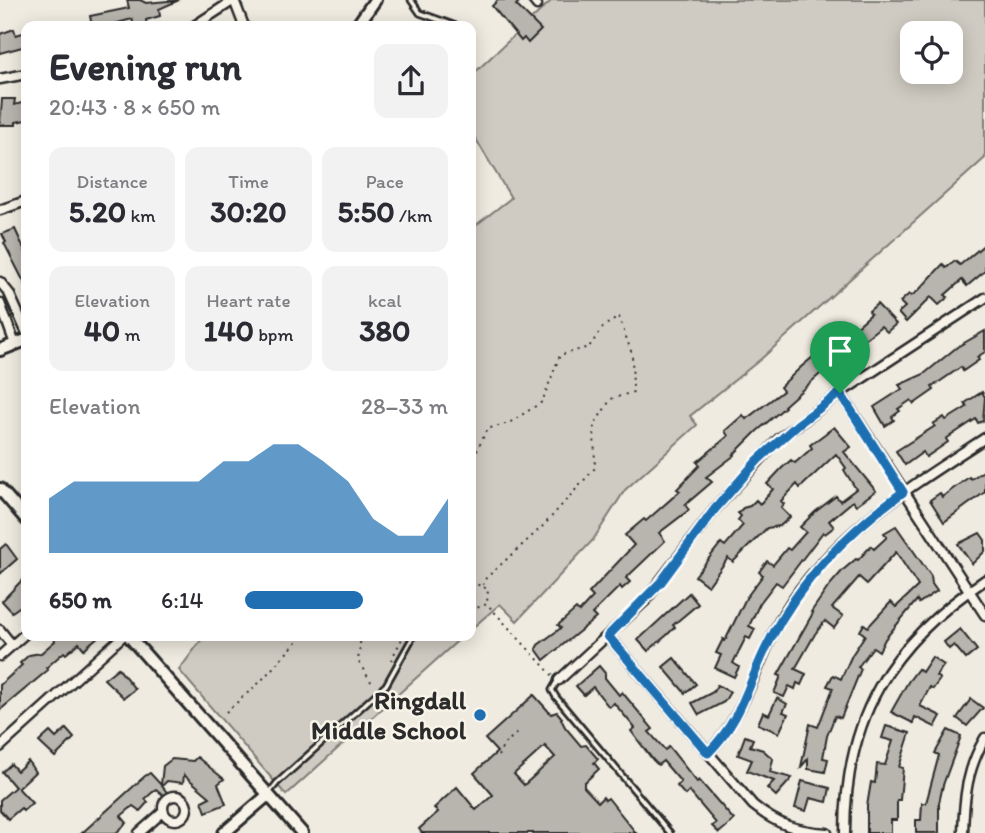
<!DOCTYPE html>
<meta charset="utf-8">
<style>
:root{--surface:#fff;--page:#f2f2f3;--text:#2b2b33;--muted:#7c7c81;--accent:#1f6fb2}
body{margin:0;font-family:Itim,sans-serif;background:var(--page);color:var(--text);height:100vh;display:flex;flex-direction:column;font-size:26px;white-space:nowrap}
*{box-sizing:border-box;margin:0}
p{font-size:23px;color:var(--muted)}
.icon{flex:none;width:38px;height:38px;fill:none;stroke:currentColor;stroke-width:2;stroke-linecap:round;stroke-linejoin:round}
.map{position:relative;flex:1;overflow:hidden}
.drawer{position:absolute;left:21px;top:21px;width:455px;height:620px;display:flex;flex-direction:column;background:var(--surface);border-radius:14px;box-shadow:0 4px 18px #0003}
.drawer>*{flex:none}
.controls{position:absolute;left:900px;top:21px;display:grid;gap:14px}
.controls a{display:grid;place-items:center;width:63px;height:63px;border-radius:14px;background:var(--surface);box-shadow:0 4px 18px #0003;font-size:35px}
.pin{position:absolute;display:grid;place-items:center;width:60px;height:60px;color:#fff;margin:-72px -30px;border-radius:50% 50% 50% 0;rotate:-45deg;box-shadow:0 0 7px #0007}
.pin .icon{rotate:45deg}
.round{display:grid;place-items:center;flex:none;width:74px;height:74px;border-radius:14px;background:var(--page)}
.summary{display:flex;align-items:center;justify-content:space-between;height:119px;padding:0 28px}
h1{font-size:38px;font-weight:700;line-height:52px}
.stats{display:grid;grid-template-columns:repeat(3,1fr);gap:10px;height:119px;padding:7px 28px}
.stats div{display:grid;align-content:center;border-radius:14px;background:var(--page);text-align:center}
.stats b{font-size:30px;font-weight:700}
.stats small{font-size:19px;font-weight:400}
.stats p{font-size:19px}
.chart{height:196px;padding:14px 28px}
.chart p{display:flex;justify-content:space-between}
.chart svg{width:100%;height:126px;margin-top:7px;fill:var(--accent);opacity:.7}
ul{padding:0 28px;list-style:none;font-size:23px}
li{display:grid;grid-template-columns:112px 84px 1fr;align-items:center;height:52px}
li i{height:18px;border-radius:9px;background:var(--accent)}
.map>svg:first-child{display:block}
</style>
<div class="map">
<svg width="985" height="833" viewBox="0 0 985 833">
<rect width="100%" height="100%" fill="#efebe0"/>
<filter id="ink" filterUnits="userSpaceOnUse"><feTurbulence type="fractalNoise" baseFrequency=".0143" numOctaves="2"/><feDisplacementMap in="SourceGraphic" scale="14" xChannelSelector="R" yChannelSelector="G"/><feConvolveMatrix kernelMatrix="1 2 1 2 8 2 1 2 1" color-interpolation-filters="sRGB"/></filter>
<g filter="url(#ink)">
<!-- green -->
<g fill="#cfcbc2" stroke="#7d7b76" stroke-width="2" fill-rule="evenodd">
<path d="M552,0H985V158L761,359L690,416L697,425L625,490L593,540L517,621L500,604L471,629V229L511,198L471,131V76ZM912,33H950V72H912Z"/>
<polygon points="205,635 464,635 286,795 179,670"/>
</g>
<!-- building -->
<g fill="#b8b5ae" stroke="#2b2b2b" stroke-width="2" fill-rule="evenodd">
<polygon points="127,0 140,0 146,3 179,0 159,9 160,16 146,20 147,26 134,26 132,19 107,26 92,26 90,16 129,8"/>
<polygon points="498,0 521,0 516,5 541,30 528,43 524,38 521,41 492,6"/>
<polygon points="14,29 16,35 26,32 26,46 0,53 0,34"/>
<polygon points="2,99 15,99 14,105 26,102 26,120 16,122 16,125 0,125"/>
<polygon points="15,229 26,253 26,286 4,243 6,242 2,234"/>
<polygon points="985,244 985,271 967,286 962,280 945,295 948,297 939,305 931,297 906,322 898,313 905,307 900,302 909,294 911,296 918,291 943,264 946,268 955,261 960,265"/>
<polygon points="877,304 896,324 887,332 881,326 849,352 850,354 843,360 831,369 828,367 784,406 785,407 756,432 734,454 735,455 706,477 712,482 685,505 689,510 659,533 665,541 626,578 630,582 622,589 620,586 592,614 596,618 544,660 536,649 538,645 561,628 558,625 576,609 579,612 593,597 589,593 634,545 625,535 644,519 646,521 680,491 677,489 700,465 697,462 728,436 725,431 743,415 746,419 783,391 780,387 801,367 851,325 854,329 871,314 869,311"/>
<polygon points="985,331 985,352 977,357 979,360 963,371 961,367 932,387 934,390 914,404 911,400 898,409 900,411 892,417 894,420 885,426 874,407 902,389 899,385 924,374 957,347"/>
<polygon points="982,392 985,397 983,421 978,423 976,419 946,439 948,442 938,449 926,457 923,452 905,465 896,451 935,426 933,424 944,417 946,420 967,407 965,403"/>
<polygon points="834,427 851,447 844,452 876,491 856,505 853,501 829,521 834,527 825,534 823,532 782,586 776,582 760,603 749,626 755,629 750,639 746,637 733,663 739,667 734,677 715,668 721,655 716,653 723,639 725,641 746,598 763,575 759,572 767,561 773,565 787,548 790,550 806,532 800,527 815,512 836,496 840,501 856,489 844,470 846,468 836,454 800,488 797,484 781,501 784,504 781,508 790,517 780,526 767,528 733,562 728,558 708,586 695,576 721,543 725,546 743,525 738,520 741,516 738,513 743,508 750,506 756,500 760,504 773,489 767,484 782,468 791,460 795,463 812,448 810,445"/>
<polygon points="985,470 985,492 944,522 930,500 940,493 942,497 969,477 971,479"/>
<polygon points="896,526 931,576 932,584 937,591 919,603 917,600 885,639 879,651 873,647 858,667 861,669 841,718 835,716 827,736 823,758 828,759 825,772 808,769 808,759 801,767 810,724 818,727 833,688 827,686 833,675 841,679 852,655 865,635 860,631 864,624 868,627 891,602 896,607 918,586 896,552 867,584 859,577 832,608 843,616 834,628 825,621 815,634 795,669 806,674 801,685 797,683 795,689 789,686 784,697 774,693 781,676 778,675 813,613 811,612 829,586 843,570 856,559 858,560 871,546 874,549 887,537 884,533"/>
<polygon points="980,533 985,540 985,551 972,564 958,544"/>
<polygon points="6,544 17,559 0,574 0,549"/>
<polygon points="26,576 26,610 22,605 12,612 2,601"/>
<polygon points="689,593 698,604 673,625 675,627 667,635 648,651 638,640"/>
<polygon points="960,629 977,650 966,659 954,645 949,649 944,642"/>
<polygon points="53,635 100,635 84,649 79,643 66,654 64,652 46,668 48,670 0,710 0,685 22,665 20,663 29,655 41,653 55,641"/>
<polygon points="932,657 944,665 936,676 940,679 933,689 930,687 920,706 941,716 935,727 915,717 913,723 891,712 908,682 918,669 922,672"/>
<polygon points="674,658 696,684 685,693 663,667"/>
<polygon points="599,666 605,673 605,678 619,695 622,692 653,729 649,732 665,750 669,747 697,782 699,780 734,820 719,833 712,826 716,823 689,791 685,795 677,786 681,782 663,761 658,765 653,760 631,731 635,728 614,703 609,707 593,687 584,695 576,686"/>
<polygon points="118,668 135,689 124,698 104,679"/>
<polygon points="717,685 730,692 724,702 699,715 692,703 713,692"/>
<path d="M534,695L551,714L557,712L562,718L561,719L565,727L581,746L586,745L598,759L594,763L599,769L584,783V787L598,802L603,797L605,800L608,798L636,833H422L419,829L438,812L434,808L457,787L476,810L493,795L474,773L497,752L485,739ZM545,746L555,757L524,785L514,774Z"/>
<polygon points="777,698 787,704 783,712 788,714 779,733 758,724 763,712 769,715"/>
<polygon points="971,699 983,708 967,726 957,718"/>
<polygon points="886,726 910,733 899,767 903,768 900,800 897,800 897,820 891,820 891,833 867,833 867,806 871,782 875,783 877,764 885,765 893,741 882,738"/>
<polygon points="66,729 74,738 55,757 39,742 50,732 56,738"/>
<polygon points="948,730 961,736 943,785 939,803 939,833 916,833 916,820 921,820 922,803 926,803 939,755 935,753"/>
<polygon points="745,736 753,739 750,746 763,750 773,759 770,772 792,778 776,796 767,788 774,781 747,771 752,760 738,755"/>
<polygon points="197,757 224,779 218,784 226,804 206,812 202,801 210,797 184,775 183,783 167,781 162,786 170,796 168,799 156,789 145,799 148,802 140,811 133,806 121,816 127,823 116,833 82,833 145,776 150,773 161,785 163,766 172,759 193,761"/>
<polygon points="28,761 35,772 18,788 32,803 23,811 21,808 8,819 0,810 0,800 15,787 2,772 11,764 17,771"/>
<polygon points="802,781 830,788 827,802 810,798 806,811 795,808"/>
</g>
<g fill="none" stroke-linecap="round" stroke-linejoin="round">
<!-- lane casing -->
<g stroke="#2b2b2b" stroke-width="9">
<g id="lane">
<polyline points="411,0 420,13 456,26"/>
<polyline points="558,680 552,690 556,697 670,833"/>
<polyline points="269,793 277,783 386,685 414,635"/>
</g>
</g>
<!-- street casing -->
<g stroke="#2b2b2b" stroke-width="13">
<g id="street">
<polyline points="234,0 244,26"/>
<polyline points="533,0 537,5"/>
<polyline points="194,26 234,0"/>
<polyline points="0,79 26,74"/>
<polyline points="0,210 26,201"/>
<polyline points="0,282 9,293 26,331"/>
<polyline points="0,303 15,344"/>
<polyline points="840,393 985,615"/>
<polyline points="0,630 12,645"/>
<path d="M608,636L753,805C777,825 797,831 827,833"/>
<polyline points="0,656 26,633"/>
<polyline points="559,680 645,601 715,509 779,439 840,393 985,298"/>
<polyline points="0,747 124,635"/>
<path d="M708,753C747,714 757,659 784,613C832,534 910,487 985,438"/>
<circle cx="175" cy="808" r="12"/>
<polyline points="139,833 163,812"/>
<path d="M845,833C845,717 890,643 985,580"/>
<path d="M963,833C964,797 967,769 985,738"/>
</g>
</g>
<!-- secondary casing -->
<g stroke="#2b2b2b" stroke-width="16">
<g id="secondary">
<polyline points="357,26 375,0"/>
<polyline points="0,350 26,340"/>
<polyline points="0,489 26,519"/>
<polyline points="128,635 302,833"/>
<polyline points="224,833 268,795"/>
</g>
</g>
<!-- path -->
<g stroke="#2b2b2b" stroke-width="2" stroke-dasharray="2 5" stroke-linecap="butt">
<polyline points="471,464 487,429 509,423 542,402 560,355 589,347 604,326 619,317 632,354 633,392 611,399 594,425 595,468 544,525 484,580 483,585"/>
<polyline points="471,582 488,589 487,603"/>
<polyline points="471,610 487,604 553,676"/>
<polyline points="361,635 358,661 373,685"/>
<polyline points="391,660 404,635"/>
<polyline points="226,712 260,682 303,635"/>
<polyline points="498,756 504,744 516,734 512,730"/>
</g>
<!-- lane -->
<use href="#lane" stroke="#f7f3e8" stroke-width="3.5"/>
<!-- street -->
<use href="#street" stroke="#f7f3e8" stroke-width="8"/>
<!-- secondary -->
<use href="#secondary" stroke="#f7f3e8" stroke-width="10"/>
</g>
</g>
<g fill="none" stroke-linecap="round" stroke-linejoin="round" filter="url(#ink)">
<!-- route casing -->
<g stroke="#fff" stroke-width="14">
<path id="route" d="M840,393L903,492C847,533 801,579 769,642C747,684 744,717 708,753L608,636L661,582L715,509L758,460L798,424Z"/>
</g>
<!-- route -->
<use href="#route" stroke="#1f6fb2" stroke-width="9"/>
</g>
<!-- markers -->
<circle fill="#1f6fb2" stroke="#f7f3e8" stroke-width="2.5" cx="480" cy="715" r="7"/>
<g text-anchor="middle" stroke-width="5" stroke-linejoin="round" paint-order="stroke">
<!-- poi labels -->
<g font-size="26" font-weight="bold" fill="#2b2b2b" stroke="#f7f3e8" text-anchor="end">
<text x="466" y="709">Ringdall<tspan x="466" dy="30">Middle School</tspan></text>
</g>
</g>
</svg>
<div class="controls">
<a><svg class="icon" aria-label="locate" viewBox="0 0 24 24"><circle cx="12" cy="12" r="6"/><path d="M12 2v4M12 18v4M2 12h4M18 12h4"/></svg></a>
</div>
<div class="pin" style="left:840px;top:393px;background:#1e9e55"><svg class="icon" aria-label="arrive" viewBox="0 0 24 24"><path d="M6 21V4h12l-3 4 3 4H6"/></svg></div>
<section class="drawer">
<div class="summary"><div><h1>Evening run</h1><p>20:43 · 8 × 650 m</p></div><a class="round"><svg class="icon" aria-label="share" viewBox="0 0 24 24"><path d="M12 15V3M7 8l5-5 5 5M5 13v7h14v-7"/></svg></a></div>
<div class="stats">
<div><p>Distance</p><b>5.20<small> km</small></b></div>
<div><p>Time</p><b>30:20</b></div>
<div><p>Pace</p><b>5:50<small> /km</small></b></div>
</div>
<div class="stats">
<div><p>Elevation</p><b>40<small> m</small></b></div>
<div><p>Heart rate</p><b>140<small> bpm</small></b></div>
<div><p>kcal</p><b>380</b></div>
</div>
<div class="chart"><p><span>Elevation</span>28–33 m</p>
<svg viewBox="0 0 160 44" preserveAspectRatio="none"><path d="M0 44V25L10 19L20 19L30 19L40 19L50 19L60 19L70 12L80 12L90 6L100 6L110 12L120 19L130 32L140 38L150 38L160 25V44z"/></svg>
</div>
<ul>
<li><b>650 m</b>6:14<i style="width:58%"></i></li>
</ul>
</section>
</div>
